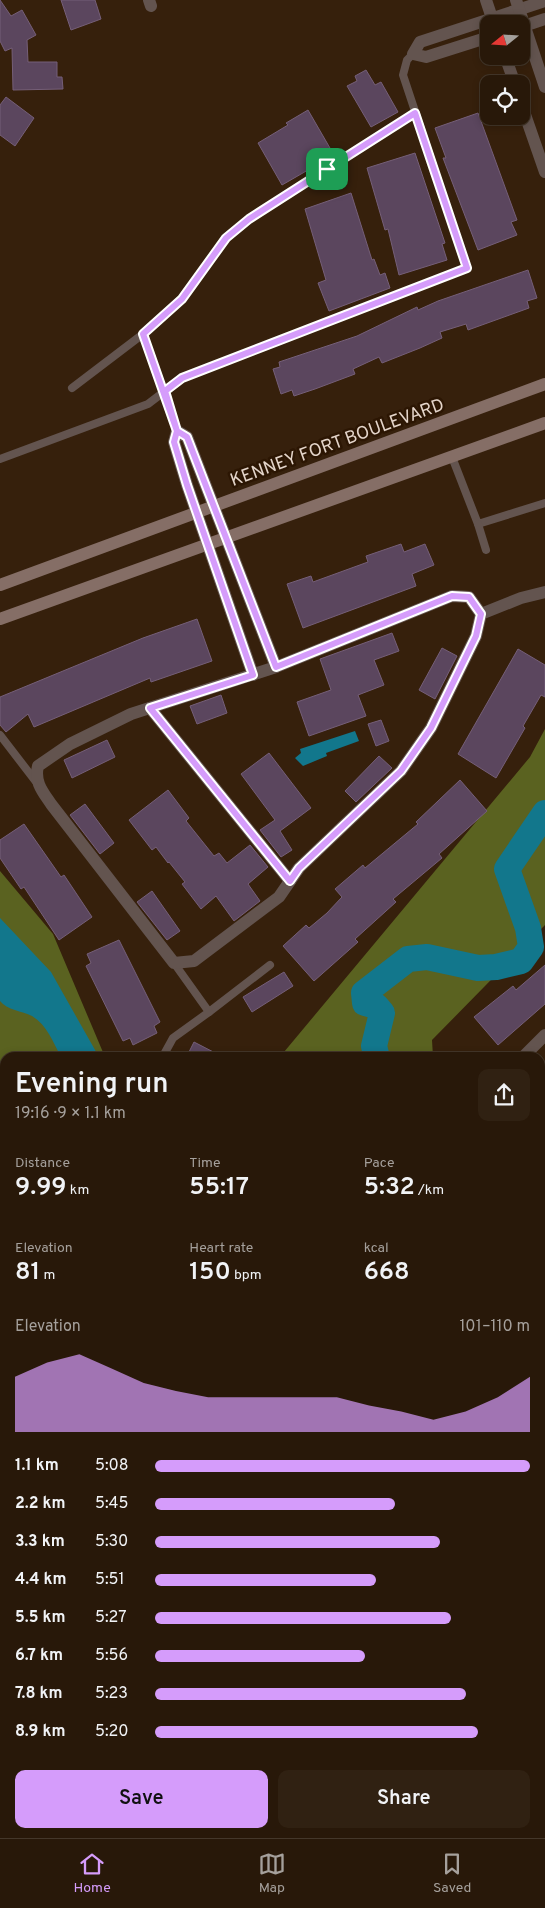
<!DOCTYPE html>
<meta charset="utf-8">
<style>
:root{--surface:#281809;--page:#302112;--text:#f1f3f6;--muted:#a5a09c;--line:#44372a;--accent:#d59cfb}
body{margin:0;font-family:Overpass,sans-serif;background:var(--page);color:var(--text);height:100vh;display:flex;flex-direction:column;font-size:19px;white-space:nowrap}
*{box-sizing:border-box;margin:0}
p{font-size:16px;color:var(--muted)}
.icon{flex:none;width:28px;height:28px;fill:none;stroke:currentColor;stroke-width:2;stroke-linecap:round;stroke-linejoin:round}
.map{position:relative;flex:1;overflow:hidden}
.side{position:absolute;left:0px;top:1052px;width:545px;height:786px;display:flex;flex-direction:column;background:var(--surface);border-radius:15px 15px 0 0;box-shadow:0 2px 8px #0003,0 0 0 1px var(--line)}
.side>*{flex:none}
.needle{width:32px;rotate:252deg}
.fabs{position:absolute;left:480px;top:15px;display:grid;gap:10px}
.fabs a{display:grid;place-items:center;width:50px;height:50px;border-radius:10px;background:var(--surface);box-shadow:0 2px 8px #0003,0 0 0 1px var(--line);font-size:25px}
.pin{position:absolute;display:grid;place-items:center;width:42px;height:42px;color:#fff;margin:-21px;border-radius:10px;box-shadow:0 2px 8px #0006}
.round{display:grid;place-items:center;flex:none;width:52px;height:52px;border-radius:10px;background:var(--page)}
.overview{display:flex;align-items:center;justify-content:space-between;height:85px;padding:0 15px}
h1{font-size:28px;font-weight:600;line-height:38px}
.stats{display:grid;grid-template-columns:repeat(3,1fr);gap:8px;height:85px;padding:5px 15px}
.stats div{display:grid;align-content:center}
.stats b{font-size:25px;font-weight:600}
.stats small{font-size:14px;font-weight:400}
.stats p{font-size:14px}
.chart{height:140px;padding:10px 15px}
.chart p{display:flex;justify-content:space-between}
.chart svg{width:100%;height:90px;margin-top:5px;fill:var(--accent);opacity:.7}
.button{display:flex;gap:10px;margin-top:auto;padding:10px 15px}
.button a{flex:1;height:58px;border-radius:10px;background:var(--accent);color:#111;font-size:20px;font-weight:600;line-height:58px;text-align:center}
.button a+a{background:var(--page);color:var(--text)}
ul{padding:0 15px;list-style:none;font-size:16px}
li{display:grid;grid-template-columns:80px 60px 1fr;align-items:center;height:38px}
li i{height:12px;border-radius:6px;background:var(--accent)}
.tab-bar{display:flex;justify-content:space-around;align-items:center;height:70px;border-top:1px solid var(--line);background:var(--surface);font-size:14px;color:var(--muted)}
.tab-bar a{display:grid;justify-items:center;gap:2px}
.tab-bar .current{color:var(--accent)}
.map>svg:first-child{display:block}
</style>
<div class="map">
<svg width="545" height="1838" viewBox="0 0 545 1838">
<rect width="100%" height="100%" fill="#36200c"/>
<!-- green -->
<polygon fill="#484e27" points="5,1529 5,1627 0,1632 0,1531"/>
<!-- forest -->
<g fill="#5a6220">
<polygon points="545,729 545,925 432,1040 433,1057 279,1058 530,757"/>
<polygon points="0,871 53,934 105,1057 5,1058 5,1529 0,1531"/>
<polygon points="545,1205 545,1421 540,1423 540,1213"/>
</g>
<!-- water -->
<g fill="#12778c">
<polygon points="355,731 359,741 326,753 327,756 303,766 295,758 301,753 300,749"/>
<path d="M0,918L51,972L99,1057H61C53,1042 47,1025 32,1016C22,1011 7,1010 0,1001Z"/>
<polygon points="5,1348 5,1418 0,1426 0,1355"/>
</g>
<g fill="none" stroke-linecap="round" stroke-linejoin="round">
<!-- river -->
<g stroke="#12778c" stroke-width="26">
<polyline points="377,1058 374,1046 382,1013 376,1006 365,1003 364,993 408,959 427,957 478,968 496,967 521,961 531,947 528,928 507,869 545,813"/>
<polyline points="540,1314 545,1311"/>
<polyline points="0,1479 5,1480"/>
</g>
</g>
<!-- building -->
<g fill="#5b465e" stroke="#755f78">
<polygon points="0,0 11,16 22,10 36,35 27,40 28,62 57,62 57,77 62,77 63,89 13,90 12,48 5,51 0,41"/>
<polygon points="61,0 95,0 101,19 71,30"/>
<polygon points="366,70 375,85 381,82 398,112 371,127 347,86 357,81 355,76"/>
<polygon points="6,97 34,118 15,146 0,135 0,105"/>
<polygon points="308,110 334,155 282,185 258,143 288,125 286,123"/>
<polygon points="478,113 517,220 511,222 517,235 478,250 443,158 446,158 435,128"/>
<polygon points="415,153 445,243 442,244 447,260 399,275 388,229 385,230 367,168"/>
<polygon points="351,193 372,260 374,259 380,275 385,273 390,288 329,311 318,283 326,280 305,209"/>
<polygon points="528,270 537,298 527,301 529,308 468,330 466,324 440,332 442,338 420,348 382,363 379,357 353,369 355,374 315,389 294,396 292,390 281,394 273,369 280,367 279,362 357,336 417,307 418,310 438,301"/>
<polygon points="401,544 404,552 425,544 434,565 412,574 416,586 303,628 287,584 311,576 313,582 368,562 366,556"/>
<polygon points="197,619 212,661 151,682 150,678 34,727 28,714 6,732 0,725 0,697 143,638"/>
<polygon points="392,633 399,651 374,660 384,685 358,695 366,716 309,736 297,702 331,690 320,659"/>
<polygon points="442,648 457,656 435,699 419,690"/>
<polygon points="518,649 545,665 545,697 541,695 523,726 525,728 496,778 458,754"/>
<polygon points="221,695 227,713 197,724 190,706"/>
<polygon points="381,720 389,741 376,746 368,724"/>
<polygon points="107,740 115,757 72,778 64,760"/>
<polygon points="269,753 311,808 280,831 292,850 281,857 260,830 275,820 241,774"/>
<polygon points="379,756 392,768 356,802 345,791"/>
<polygon points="460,780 487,811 439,854 442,858 393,899 396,902 355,939 358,942 314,981 283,946 306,925 309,928 327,913 342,897 335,889 363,865 365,868 418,824 416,822"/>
<polygon points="168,790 189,818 186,821 214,856 219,853 227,863 250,845 268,867 248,884 260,901 234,921 216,896 201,909 182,884 185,882 169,862 168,863 156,847 152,850 129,820"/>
<polygon points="85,804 114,843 100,854 70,815"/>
<polygon points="24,824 61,877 64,875 92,917 59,940 24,887 21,889 0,858 0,840"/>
<polygon points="152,891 180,931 167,940 137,902"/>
<polygon points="119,940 160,1022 154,1026 157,1033 133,1045 130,1038 123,1041 86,966 91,963 87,954"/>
<polygon points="545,965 545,1004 498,1045 474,1017 513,986 516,990"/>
<polygon points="284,972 293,986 252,1012 243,997"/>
<polygon points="194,1042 225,1058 186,1058"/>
</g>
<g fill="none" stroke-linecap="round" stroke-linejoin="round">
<!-- service -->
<g stroke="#63544f" stroke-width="8">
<polyline points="143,334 177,431"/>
<polyline points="72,388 143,334 182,299 226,238 249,219 415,113"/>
<polyline points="452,457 478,524 545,503"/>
<polyline points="0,459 148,404 182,378 467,268 403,75 407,60 413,54"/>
<polyline points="478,524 486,550"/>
<polyline points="0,735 37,783"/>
<polyline points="209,1012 270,965"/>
<polyline points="162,1058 173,1038 209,1012 174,963"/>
</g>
<!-- minor -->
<g stroke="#63544f" stroke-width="12">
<polyline points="149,0 151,6"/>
<polyline points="521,27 545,19"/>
<polyline points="489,37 426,57 413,54 420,42 545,1"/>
<path d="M452,596L469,597L481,614L476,636L431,728L401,771L299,868L279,897L194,961L174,963L51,804C43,792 34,782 38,766L70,744L131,714L276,667Z"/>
<polyline points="481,614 521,598 545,592"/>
<polyline points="253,675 187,485 174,442 177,431 187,437 276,667"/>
<polyline points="150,708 290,881"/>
<polyline points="522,1058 545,1035"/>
<polyline points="540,1485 545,1486"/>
<polyline points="0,1646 5,1641"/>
<polyline points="540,1686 545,1688"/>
<polyline points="364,1834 374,1838"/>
<polyline points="0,1835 20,1838 49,1834"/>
</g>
<!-- tertiary -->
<g stroke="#63544f" stroke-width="12">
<polyline points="486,0 494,24"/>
<polyline points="516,0 545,87"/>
<polyline points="505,56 515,84"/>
<polyline points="521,103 545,172"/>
</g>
<!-- secondary -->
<g stroke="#856e66" stroke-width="12">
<polyline points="0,585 545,384"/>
<polyline points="0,619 545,423"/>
</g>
</g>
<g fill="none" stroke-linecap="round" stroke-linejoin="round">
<!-- route casing -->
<g stroke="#fff" stroke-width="10">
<polyline id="route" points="327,169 249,219 226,238 182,299 143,334 177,431 187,437 276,667 452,596 469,597 481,614 476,636 431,728 401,771 299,868 290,881 150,708 253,675 187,485 174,442 177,431 165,391 182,378 467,268 415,113 327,169"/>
</g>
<!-- route -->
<use href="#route" stroke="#d59cfb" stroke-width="6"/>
</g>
<g text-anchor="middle" stroke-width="5" stroke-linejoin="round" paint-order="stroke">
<!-- street labels -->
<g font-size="18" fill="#e4d5ca" stroke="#2c1603">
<text transform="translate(337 442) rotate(-20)" y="6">KENNEY FORT BOULEVARD</text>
</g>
</g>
</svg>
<div class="fabs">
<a><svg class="needle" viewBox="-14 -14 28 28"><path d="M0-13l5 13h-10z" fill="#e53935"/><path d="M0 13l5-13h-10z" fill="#a5a09c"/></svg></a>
<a><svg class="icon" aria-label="locate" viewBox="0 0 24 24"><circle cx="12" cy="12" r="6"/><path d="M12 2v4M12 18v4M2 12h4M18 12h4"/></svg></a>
</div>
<div class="pin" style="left:327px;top:169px;background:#1e9e55"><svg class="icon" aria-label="arrive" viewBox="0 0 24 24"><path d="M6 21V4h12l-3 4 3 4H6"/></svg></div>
<section class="side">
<div class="overview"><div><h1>Evening run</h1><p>19:16 · 9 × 1.1 km</p></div><a class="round"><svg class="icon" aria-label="share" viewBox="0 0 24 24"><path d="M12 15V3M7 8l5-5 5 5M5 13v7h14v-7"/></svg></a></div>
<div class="stats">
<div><p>Distance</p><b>9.99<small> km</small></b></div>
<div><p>Time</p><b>55:17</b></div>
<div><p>Pace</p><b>5:32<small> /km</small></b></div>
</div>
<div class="stats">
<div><p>Elevation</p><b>81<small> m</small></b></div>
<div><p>Heart rate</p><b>150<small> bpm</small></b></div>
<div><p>kcal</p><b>668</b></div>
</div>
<div class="chart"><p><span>Elevation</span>101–110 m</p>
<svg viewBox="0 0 160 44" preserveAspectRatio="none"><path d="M0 44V17L10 10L20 6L30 13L40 20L50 24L60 27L70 27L80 27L90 27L100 27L110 31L120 34L130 38L140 34L150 27L160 17V44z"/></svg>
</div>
<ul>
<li><b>1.1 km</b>5:08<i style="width:100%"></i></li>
<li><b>2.2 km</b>5:45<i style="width:64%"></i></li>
<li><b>3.3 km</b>5:30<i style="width:76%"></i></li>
<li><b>4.4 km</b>5:51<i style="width:59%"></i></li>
<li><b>5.5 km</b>5:27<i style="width:79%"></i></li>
<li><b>6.7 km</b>5:56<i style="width:56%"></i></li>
<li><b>7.8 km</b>5:23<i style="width:83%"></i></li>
<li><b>8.9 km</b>5:20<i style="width:86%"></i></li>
</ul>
<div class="button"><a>Save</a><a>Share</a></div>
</section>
</div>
<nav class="tab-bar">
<a class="current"><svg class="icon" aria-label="home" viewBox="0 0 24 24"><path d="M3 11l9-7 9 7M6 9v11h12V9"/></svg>Home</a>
<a><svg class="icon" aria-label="map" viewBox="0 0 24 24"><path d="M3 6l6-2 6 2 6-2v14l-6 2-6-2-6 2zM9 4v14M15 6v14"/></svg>Map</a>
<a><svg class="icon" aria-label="saved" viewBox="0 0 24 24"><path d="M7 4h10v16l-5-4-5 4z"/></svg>Saved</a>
</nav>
